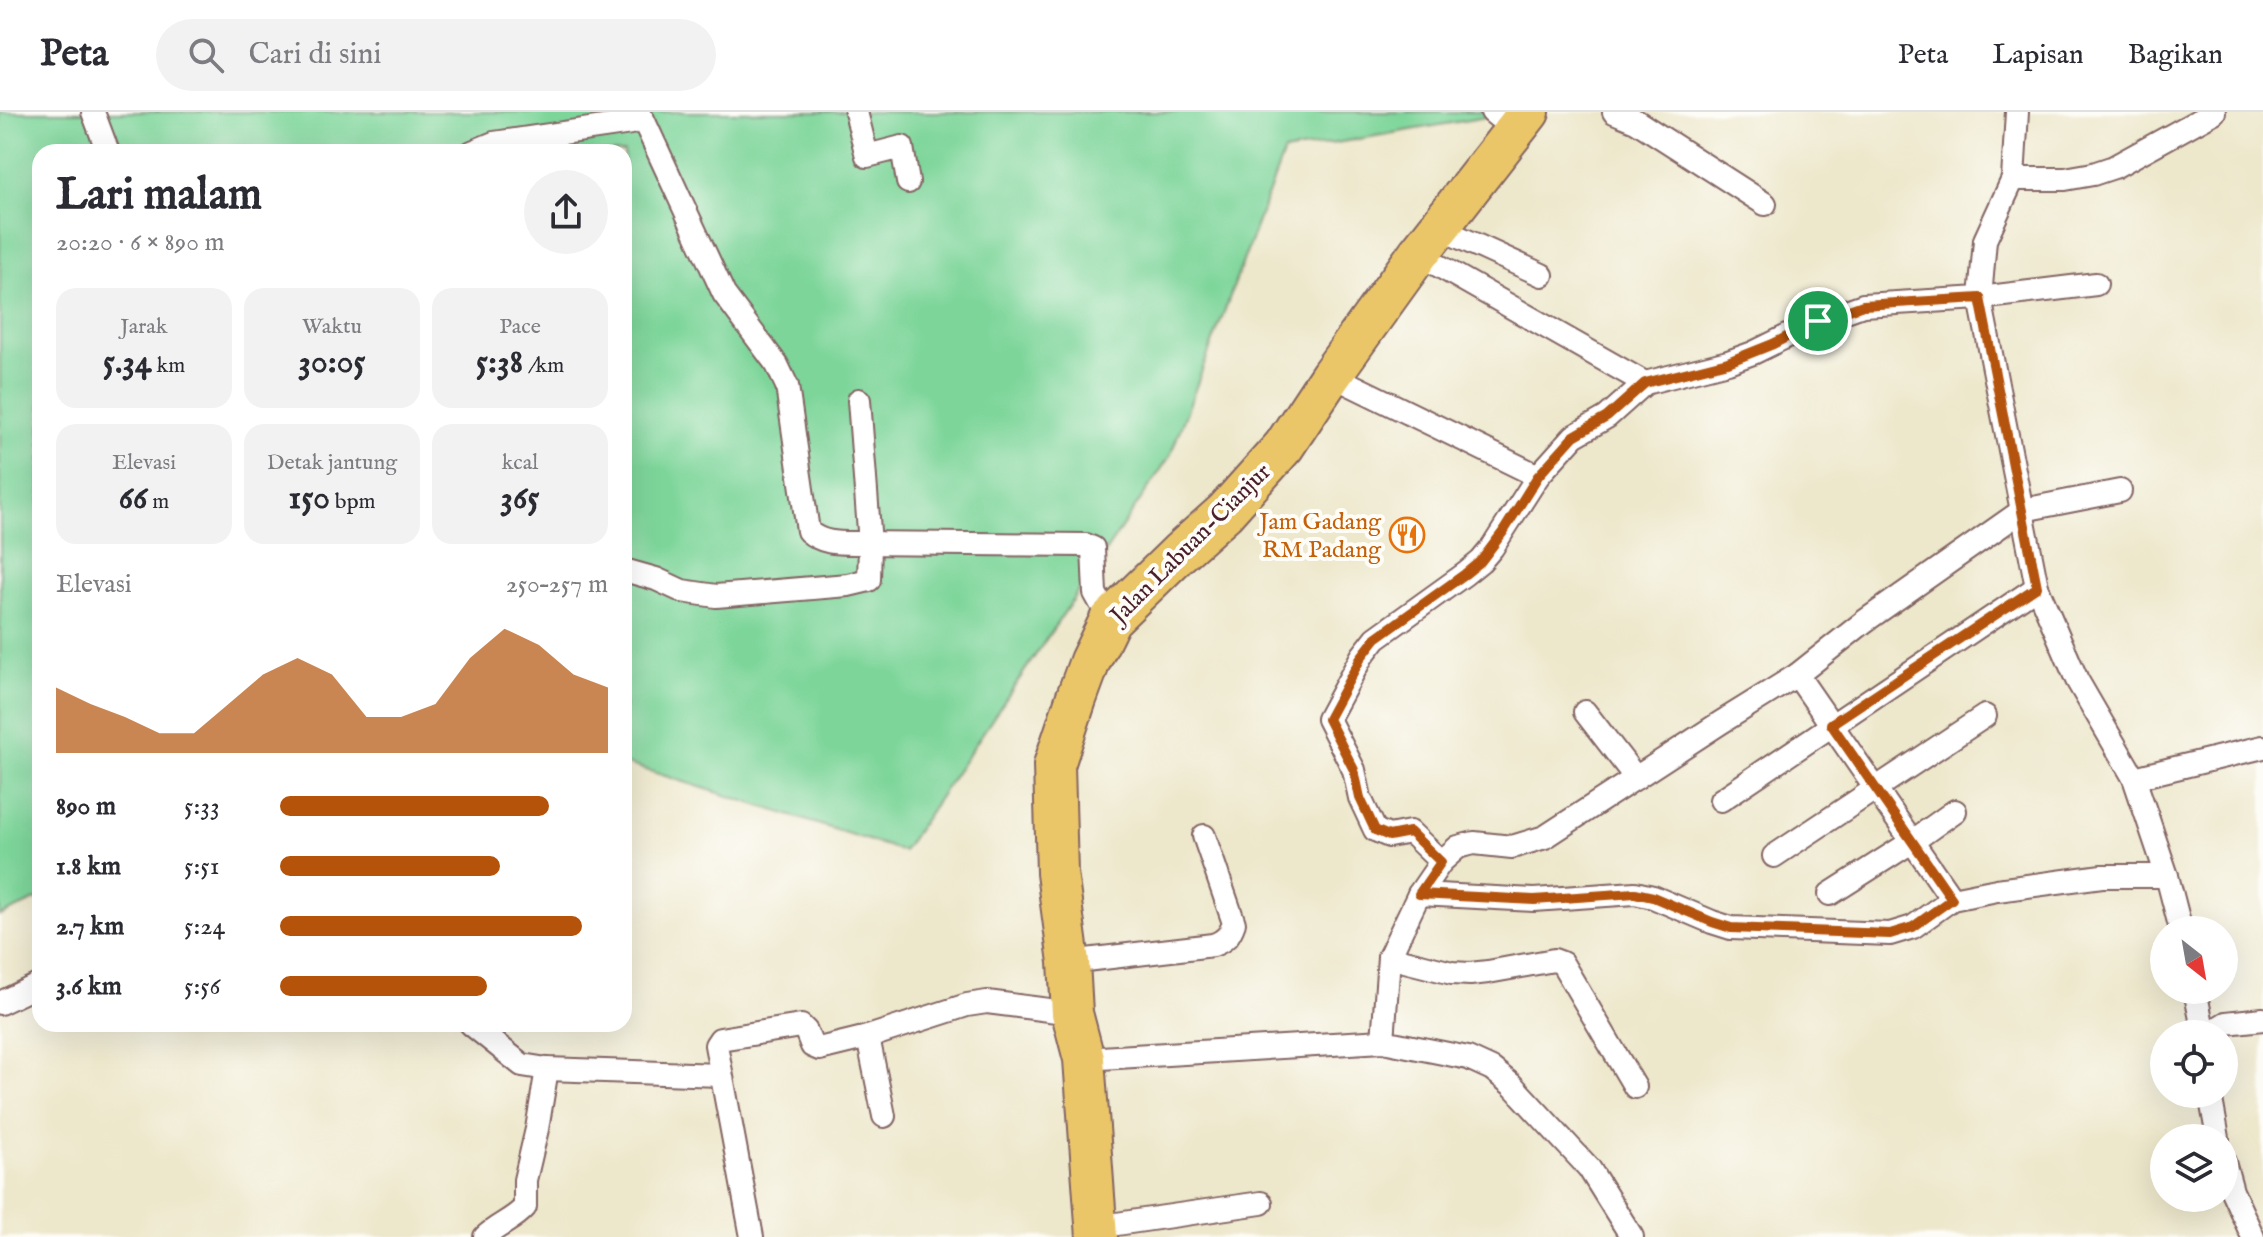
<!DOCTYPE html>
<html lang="id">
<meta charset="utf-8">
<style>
:root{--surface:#fff;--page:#f2f2f3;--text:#2b2b33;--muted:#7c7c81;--line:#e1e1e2;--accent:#b45309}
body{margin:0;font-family:"IM FELL English",serif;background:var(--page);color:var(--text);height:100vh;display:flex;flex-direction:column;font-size:30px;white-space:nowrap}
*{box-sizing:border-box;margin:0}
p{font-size:26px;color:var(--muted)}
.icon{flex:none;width:44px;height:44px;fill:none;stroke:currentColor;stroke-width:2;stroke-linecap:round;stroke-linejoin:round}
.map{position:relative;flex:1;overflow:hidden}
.panel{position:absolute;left:32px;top:32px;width:600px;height:888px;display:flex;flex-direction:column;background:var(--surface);border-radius:24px;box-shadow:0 8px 32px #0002}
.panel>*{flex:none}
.needle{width:52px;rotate:149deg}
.tools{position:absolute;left:2150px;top:804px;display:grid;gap:16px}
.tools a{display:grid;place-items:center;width:88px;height:88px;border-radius:50%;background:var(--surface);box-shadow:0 8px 32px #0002;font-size:40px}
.pin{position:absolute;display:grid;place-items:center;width:68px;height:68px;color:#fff;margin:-34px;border:4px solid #fff;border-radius:50%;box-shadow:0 2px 8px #0007}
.round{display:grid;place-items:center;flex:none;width:84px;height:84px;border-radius:42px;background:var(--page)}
.headline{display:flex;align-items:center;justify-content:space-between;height:136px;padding:0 24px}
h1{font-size:44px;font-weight:700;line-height:60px}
.metrics{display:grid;grid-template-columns:repeat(3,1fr);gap:12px;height:136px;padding:8px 24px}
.metrics div{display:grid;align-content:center;border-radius:20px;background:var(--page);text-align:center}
.metrics b{font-size:34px;font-weight:700}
.metrics small{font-size:22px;font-weight:400}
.metrics p{font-size:22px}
.chart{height:224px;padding:16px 24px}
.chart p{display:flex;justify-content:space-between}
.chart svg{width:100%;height:144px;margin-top:8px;fill:var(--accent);opacity:.7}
ul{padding:0 24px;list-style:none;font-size:26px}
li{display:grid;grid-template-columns:128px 96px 1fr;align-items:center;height:60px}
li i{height:20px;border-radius:10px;background:var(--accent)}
header{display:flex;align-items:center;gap:48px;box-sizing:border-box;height:112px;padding:0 40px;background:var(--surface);border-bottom:2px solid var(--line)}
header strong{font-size:38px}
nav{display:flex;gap:44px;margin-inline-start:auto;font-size:28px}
.search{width:560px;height:72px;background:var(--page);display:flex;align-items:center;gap:20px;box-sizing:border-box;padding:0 28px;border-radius:44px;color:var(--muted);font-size:30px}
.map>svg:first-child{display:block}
</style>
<header>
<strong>Peta</strong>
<div class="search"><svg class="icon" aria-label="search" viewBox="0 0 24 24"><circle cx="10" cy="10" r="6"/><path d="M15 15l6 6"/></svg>Cari di sini</div>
<nav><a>Peta</a><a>Lapisan</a><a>Bagikan</a></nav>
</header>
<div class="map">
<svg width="2263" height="1125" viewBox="0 0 2263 1125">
<rect width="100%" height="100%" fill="#fdfcf7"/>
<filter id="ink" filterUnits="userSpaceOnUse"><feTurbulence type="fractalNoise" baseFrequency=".0125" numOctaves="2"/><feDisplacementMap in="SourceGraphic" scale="16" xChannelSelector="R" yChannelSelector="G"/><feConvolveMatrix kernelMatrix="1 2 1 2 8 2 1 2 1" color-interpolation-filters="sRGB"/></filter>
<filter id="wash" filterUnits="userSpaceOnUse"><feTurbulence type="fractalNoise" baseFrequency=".006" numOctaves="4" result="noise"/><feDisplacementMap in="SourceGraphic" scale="32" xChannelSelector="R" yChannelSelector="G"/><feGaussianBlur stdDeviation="1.8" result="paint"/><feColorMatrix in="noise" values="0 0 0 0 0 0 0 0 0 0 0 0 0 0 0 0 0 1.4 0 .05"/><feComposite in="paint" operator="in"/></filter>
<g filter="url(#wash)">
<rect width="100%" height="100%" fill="#ede7cb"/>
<!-- green -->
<polygon fill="#7dd59a" stroke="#647a62" stroke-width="2" points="0,0 1504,0 1504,2 1284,40 1170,344 903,739 624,651 624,40 40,40 40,786 0,804"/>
</g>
<g filter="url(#ink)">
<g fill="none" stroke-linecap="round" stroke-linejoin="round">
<!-- street casing -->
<g stroke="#836563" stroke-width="26">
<g id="street">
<polyline points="93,0 108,40"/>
<polyline points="856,0 867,44 902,35 908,70"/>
<polyline points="1492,0 1514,18"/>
<polyline points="1614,0 1636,9 1765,92"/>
<polyline points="2017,0 2013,67 1985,128 1980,186 2037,475 2077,568 2134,666"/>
<path d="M472,40L494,31L631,11L643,7L724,182L777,253L787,274L808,419C821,431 837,431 854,431L1086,433L1093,436L1095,481L1110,508"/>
<polyline points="2013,67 2065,67 2093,62 2114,55 2214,0"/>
<polyline points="1439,116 1542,163"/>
<polyline points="1418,142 1645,271"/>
<polyline points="1331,263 1538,364"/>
<polyline points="624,458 656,467 682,479 716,484 848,473 869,468 870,432 859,288"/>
<polyline points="1797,563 1952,787"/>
<polyline points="1585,600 1636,666"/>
<polyline points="1721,688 2037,475"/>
<polyline points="1774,744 1985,604"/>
<polyline points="1441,750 1410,720 1389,724 1375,718 1360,686 1354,658 1328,607 1362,544 1376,526 1465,462 1481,449 1492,436 1538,364 1574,324 1607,305 1645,271 1728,250 1753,241 1818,209 1863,193 1980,186 2096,172"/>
<polyline points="1419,782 1534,788 1635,781 1653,785 1712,810 1731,816 1890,822 1913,815 1952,787 1997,778 2102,764 2167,764"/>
<polyline points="1830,782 1913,729 1955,699"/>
<polyline points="2181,818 2167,764 2134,666 2263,635"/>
<polyline points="1389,845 1452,861 1470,862 1488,860 1554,848 1562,851 1635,975"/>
<path d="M1069,850L1213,833C1225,829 1230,823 1234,811L1204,724"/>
<polyline points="2195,878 2204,922"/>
<polyline points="0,891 40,872"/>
<polyline points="471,912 522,953 547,957 720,963"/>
<polyline points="2208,922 2226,911 2263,907"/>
<polyline points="868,925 884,1004"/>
<polyline points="1383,929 1389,845 1419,782 1441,750 1458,735 1474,731 1512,735 1545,725 1720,611 1797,563 1865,509 2023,398 2120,379"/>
<polyline points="1084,947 1383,929 1468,946 1492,957 1512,973 1589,1056 1632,1125"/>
<polyline points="2210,982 2218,1026"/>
<polyline points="2224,1050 2232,1079 2253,1125"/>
<polyline points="1096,1115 1261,1091"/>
<path d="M485,1125C497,1113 514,1108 525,1095V1068L537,1017L547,957"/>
<polyline points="752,1125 716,933 720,927 801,914 806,919 812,934 819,937 868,925 967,893 987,890 1072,901"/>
</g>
</g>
<!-- highway casing -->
<g stroke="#836563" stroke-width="44">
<polyline id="highway" points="1097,1125 1084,947 1072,901 1069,850 1057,761 1054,653 1076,587 1090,549 1110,508 1179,441 1225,400 1284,334 1331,263 1418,142 1529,0"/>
</g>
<!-- street -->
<use href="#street" stroke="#fff" stroke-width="22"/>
<!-- highway -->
<use href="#highway" stroke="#ebc669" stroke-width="40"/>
</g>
</g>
<g fill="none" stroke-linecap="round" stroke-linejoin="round" filter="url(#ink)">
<!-- route casing -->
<g stroke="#fff" stroke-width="16">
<polygon id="route" points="1980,186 2037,475 1831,612 1952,787 1913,815 1890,822 1731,816 1712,810 1653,785 1635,781 1534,788 1419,782 1441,750 1410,720 1389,724 1375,718 1360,686 1354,658 1328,607 1362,544 1376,526 1465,462 1481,449 1503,420 1538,364 1574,324 1607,305 1645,271 1728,250 1773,232 1818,209 1863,193"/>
</g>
<!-- route -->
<use href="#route" stroke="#b45309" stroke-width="10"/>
</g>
<!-- icons -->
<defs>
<g id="restaurant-ring" transform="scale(1.8)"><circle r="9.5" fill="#fdfcf7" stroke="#e8710a" stroke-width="1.5"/><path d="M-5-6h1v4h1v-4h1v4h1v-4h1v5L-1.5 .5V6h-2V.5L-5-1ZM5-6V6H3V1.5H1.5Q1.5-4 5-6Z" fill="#e8710a"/></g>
</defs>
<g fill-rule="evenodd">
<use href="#restaurant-ring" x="1407" y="423"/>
</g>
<g text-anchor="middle" stroke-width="8" stroke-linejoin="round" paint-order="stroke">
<!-- food labels -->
<g font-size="24" fill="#c56008" stroke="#fdfcf7" text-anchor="end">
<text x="1381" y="417">Jam Gadang<tspan x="1381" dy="28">RM Padang</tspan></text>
</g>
<!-- street labels -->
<g font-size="24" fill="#4a1f2b" stroke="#fdfcf7">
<text transform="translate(1190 431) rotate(-45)" y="8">Jalan Labuan-Cianjur</text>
</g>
</g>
</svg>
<div class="tools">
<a><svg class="needle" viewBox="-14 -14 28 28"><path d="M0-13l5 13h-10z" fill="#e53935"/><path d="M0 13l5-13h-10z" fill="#7c7c81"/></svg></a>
<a><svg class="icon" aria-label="locate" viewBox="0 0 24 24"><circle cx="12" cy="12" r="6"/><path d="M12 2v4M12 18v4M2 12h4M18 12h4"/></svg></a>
<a><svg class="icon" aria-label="layers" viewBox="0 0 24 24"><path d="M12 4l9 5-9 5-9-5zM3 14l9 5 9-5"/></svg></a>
</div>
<div class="pin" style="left:1818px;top:209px;background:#1e9e55"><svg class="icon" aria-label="arrive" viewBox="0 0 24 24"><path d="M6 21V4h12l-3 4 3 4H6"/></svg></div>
<section class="panel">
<div class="headline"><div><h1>Lari malam</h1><p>20:20 · 6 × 890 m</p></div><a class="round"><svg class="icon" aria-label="share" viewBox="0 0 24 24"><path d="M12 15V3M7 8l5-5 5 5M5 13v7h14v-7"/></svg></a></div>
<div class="metrics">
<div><p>Jarak</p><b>5.34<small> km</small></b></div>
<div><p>Waktu</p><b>30:05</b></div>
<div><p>Pace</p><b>5:38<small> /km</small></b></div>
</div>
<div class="metrics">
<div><p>Elevasi</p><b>66<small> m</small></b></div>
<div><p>Detak jantung</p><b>150<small> bpm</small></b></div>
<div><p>kcal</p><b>365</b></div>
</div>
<div class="chart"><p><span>Elevasi</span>250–257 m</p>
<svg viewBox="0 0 160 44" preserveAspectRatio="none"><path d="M0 44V24L10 29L20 33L30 38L40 38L50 29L60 20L70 15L80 20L90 33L100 33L110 29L120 15L130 6L140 11L150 20L160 24V44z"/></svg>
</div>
<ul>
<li><b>890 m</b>5:33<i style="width:82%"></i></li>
<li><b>1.8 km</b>5:51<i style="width:67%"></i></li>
<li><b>2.7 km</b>5:24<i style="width:92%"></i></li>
<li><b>3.6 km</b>5:56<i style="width:63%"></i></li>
</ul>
</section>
</div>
